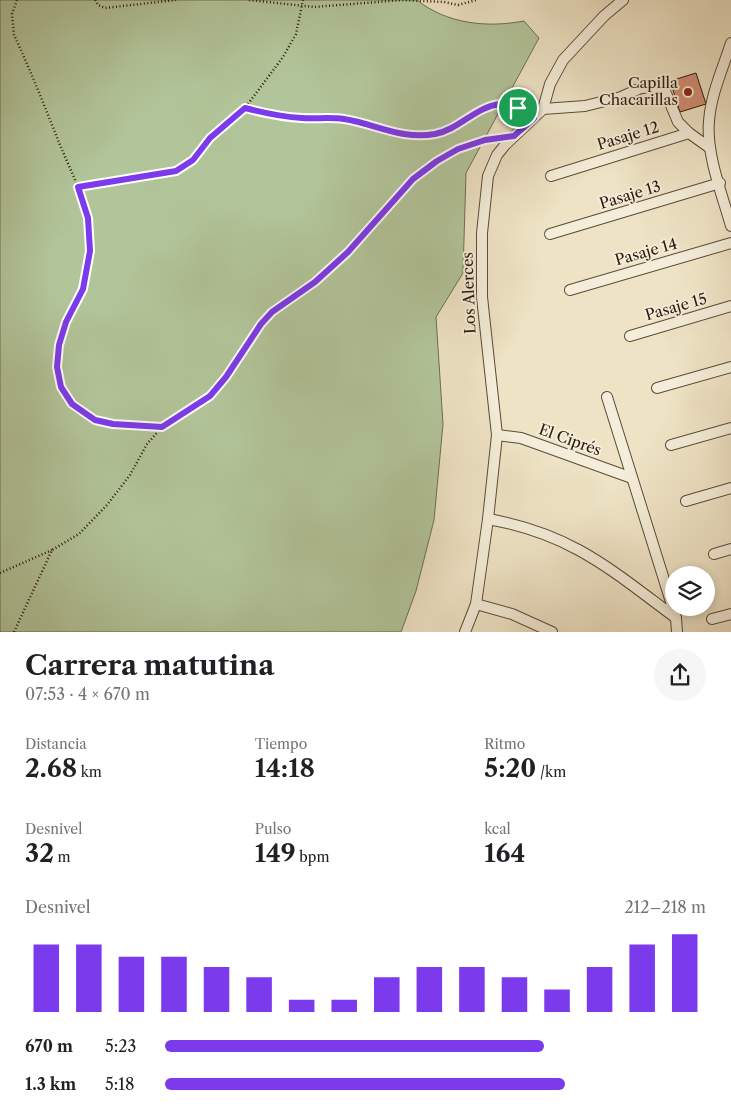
<!DOCTYPE html>
<html lang="es">
<meta charset="utf-8">
<style>
:root{--surface:#fff;--page:#f6f6f6;--text:#202124;--muted:#757577;--accent:#7c3aed}
body{margin:0;font-family:"Libre Caslon Text",serif;background:var(--page);color:var(--text);height:100vh;display:flex;flex-direction:column;font-size:19px;white-space:nowrap}
*{box-sizing:border-box;margin:0}
p{font-size:16px;color:var(--muted)}
.icon{flex:none;width:28px;height:28px;fill:none;stroke:currentColor;stroke-width:2;stroke-linecap:round;stroke-linejoin:round}
.map{position:relative;height:632px;overflow:hidden}
.details{display:flex;flex-direction:column;background:var(--surface);flex:1}
.details>*{flex:none}
.controls{position:absolute;left:665px;top:566px;display:grid;gap:10px}
.controls a{display:grid;place-items:center;width:50px;height:50px;border-radius:50%;background:var(--surface);box-shadow:0 2px 8px #0003;font-size:25px}
.pin{position:absolute;display:grid;place-items:center;width:42px;height:42px;color:#fff;margin:-21px;border:2px solid #fff;border-radius:50%;box-shadow:0 1px 5px #0007}
.round{display:grid;place-items:center;flex:none;width:52px;height:52px;border-radius:26px;background:var(--page)}
.overview{display:flex;align-items:center;justify-content:space-between;height:85px;padding:0 25px}
h1{font-size:28px;font-weight:800;line-height:38px}
.stats{display:grid;grid-template-columns:repeat(3,1fr);gap:8px;height:85px;padding:5px 25px}
.stats div{display:grid;align-content:center}
.stats b{font-size:25px;font-weight:800}
.stats small{font-size:14px;font-weight:400}
.stats p{font-size:14px}
.chart{height:140px;padding:10px 25px}
.chart p{display:flex;justify-content:space-between}
.chart svg{width:100%;height:90px;margin-top:5px;stroke:var(--accent);stroke-width:6}
ul{padding:0 25px;list-style:none;font-size:16px}
li{display:grid;grid-template-columns:80px 60px 1fr;align-items:center;height:38px}
li i{height:12px;border-radius:6px;background:var(--accent)}
.map>svg:first-child{display:block}
</style>
<div class="map">
<svg width="731" height="632" viewBox="0 0 731 632">
<rect width="100%" height="100%" fill="#eee3c5"/>
<filter id="stains"><feTurbulence type="fractalNoise" baseFrequency=".004" numOctaves="4"/><feColorMatrix values="0 0 0 0 .2 0 0 0 0 .09 0 0 0 0 .02 0 0 0 .5 -.17"/></filter>
<radialGradient id="worn" r=".72"><stop offset=".6" stop-color="#630" stop-opacity="0"/><stop offset="1" stop-color="#630" stop-opacity=".3"/></radialGradient>
<!-- green -->
<path fill="#b2c59a" stroke="#6e6e53" d="M0,0H417C447,24 487,28 524,21L539,38L466,173L463,273L436,317L443,424L434,520L416,591L401,632H0Z"/>
<!-- building -->
<polygon fill="#d28e75" stroke="#2b180c" points="696,73 706,104 680,112 670,81"/>
<g fill="none" stroke-linecap="round" stroke-linejoin="round">
<!-- minor casing -->
<g stroke="#5c4b3a" stroke-width="12">
<g id="minor">
<path d="M731,43C723,68 711,94 709,121C706,154 722,194 731,226"/>
<polyline points="543,109 585,106 621,97 641,88 659,87 665,91 678,122 689,133"/>
<polyline points="551,176 689,133 710,148"/>
<polyline points="550,234 720,183"/>
<polyline points="570,290 731,243"/>
<polyline points="630,336 731,306"/>
<polyline points="657,388 731,367"/>
<polyline points="607,397 676,618 677,632"/>
<polyline points="497,435 521,438 632,478"/>
<polyline points="671,445 731,428"/>
<polyline points="686,501 731,488"/>
<path d="M488,519C572,534 610,569 676,618"/>
<polyline points="714,554 731,549"/>
<polyline points="476,604 512,614 552,632"/>
<polyline points="712,619 731,614"/>
<polyline points="465,632 476,604 488,519 497,435 482,297 482,233 488,176 497,155 505,145 543,109 550,84 563,60 604,16 623,0"/>
</g>
</g>
<!-- path -->
<g stroke="#2b180c" stroke-width="2.5" stroke-dasharray="1 2.5" stroke-linecap="butt">
<path d="M17,0L12,14L14,35C30,69 44,105 58,140C70,170 87,201 90,233C92,255 89,280 79,300C75,308 69,315 66,323C49,361 56,410 101,422C120,428 142,426 162,427"/>
<polyline points="95,0 98,5 105,8 176,0"/>
<polyline points="249,0 314,7 403,0 444,2 458,5 476,0"/>
<path d="M245,108C264,113 282,117 302,118C315,119 330,117 344,119C376,124 399,140 433,134C468,128 485,90 524,111"/>
<polyline points="77,187 166,174 185,166 193,160 210,138 245,108 283,57 296,34 303,0"/>
<polyline points="0,573 52,550"/>
<polyline points="14,632 52,550 79,534 107,505 130,475 147,444 162,427 201,403 219,387 253,334 271,312 332,267 363,236 399,193 429,167 458,149 495,138"/>
</g>
<!-- minor -->
<use href="#minor" stroke="#f4edd9" stroke-width="10"/>
</g>
<g fill="none" stroke-linecap="round" stroke-linejoin="round">
<!-- route casing -->
<g stroke="#fff" stroke-width="10">
<path id="route" d="M500,104L518,108L534,118L514,136L485,140L458,149L437,161L413,179L348,252L315,282L272,312L261,324L226,377L210,396L162,427L113,424L95,420L72,404L61,387L57,367L59,345L66,322L83,289L90,251L88,218L78,187L176,171L193,160L210,138L245,108C264,113 283,117 302,118C316,119 330,117 344,119C376,124 401,140 435,134C460,129 475,107 500,104Z"/>
</g>
<!-- route -->
<use href="#route" stroke="#7c3aed" stroke-width="6"/>
</g>
<!-- markers -->
<circle fill="#8f2418" stroke="#f4edd9" stroke-width="2" cx="688" cy="92" r="5"/>
<g text-anchor="middle" stroke-width="4" stroke-linejoin="round" paint-order="stroke">
<!-- poi labels -->
<g font-size="15" fill="#2b180c" stroke="#f4edd9" text-anchor="end">
<text x="678" y="88">Capilla<tspan x="678" dy="17">Chacarillas</tspan></text>
</g>
<!-- street labels -->
<g font-size="15" fill="#2b180c" stroke="#f4edd9">
<text transform="translate(628 136) rotate(-17)" y="5">Pasaje 12</text>
<text transform="translate(630 195) rotate(-17)" y="5">Pasaje 13</text>
<text transform="translate(646 252) rotate(-16)" y="5">Pasaje 14</text>
<text transform="translate(469 293) rotate(-92)" y="5">Los Alerces</text>
<text transform="translate(676 307) rotate(-16)" y="5">Pasaje 15</text>
<text transform="translate(570 440) rotate(20)" y="5">El Ciprés</text>
</g>
</g>
<rect width="100%" height="100%" filter="url(#stains)"/>
<rect width="100%" height="100%" fill="url(#worn)"/>
</svg>
<div class="controls">
<a><svg class="icon" aria-label="layers" viewBox="0 0 24 24"><path d="M12 4l9 5-9 5-9-5zM3 14l9 5 9-5"/></svg></a>
</div>
<div class="pin" style="left:518px;top:108px;background:#1e9e55"><svg class="icon" aria-label="arrive" viewBox="0 0 24 24"><path d="M6 21V4h12l-3 4 3 4H6"/></svg></div>
</div>
<section class="details">
<div class="overview"><div><h1>Carrera matutina</h1><p>07:53 · 4 × 670 m</p></div><a class="round"><svg class="icon" aria-label="share" viewBox="0 0 24 24"><path d="M12 15V3M7 8l5-5 5 5M5 13v7h14v-7"/></svg></a></div>
<div class="stats">
<div><p>Distancia</p><b>2.68<small> km</small></b></div>
<div><p>Tiempo</p><b>14:18</b></div>
<div><p>Ritmo</p><b>5:20<small> /km</small></b></div>
</div>
<div class="stats">
<div><p>Desnivel</p><b>32<small> m</small></b></div>
<div><p>Pulso</p><b>149<small> bpm</small></b></div>
<div><p>kcal</p><b>164</b></div>
</div>
<div class="chart"><p><span>Desnivel</span>212–218 m</p>
<svg viewBox="0 0 160 44" preserveAspectRatio="none"><path d="M5 44V11M15 44V11M25 44V17M35 44V17M45 44V22M55 44V27M65 44V38M75 44V38M85 44V27M95 44V22M105 44V22M115 44V27M125 44V33M135 44V22M145 44V11M155 44V6"/></svg>
</div>
<ul>
<li><b>670 m</b>5:23<i style="width:70%"></i></li>
<li><b>1.3 km</b>5:18<i style="width:74%"></i></li>
</ul>
</section>
